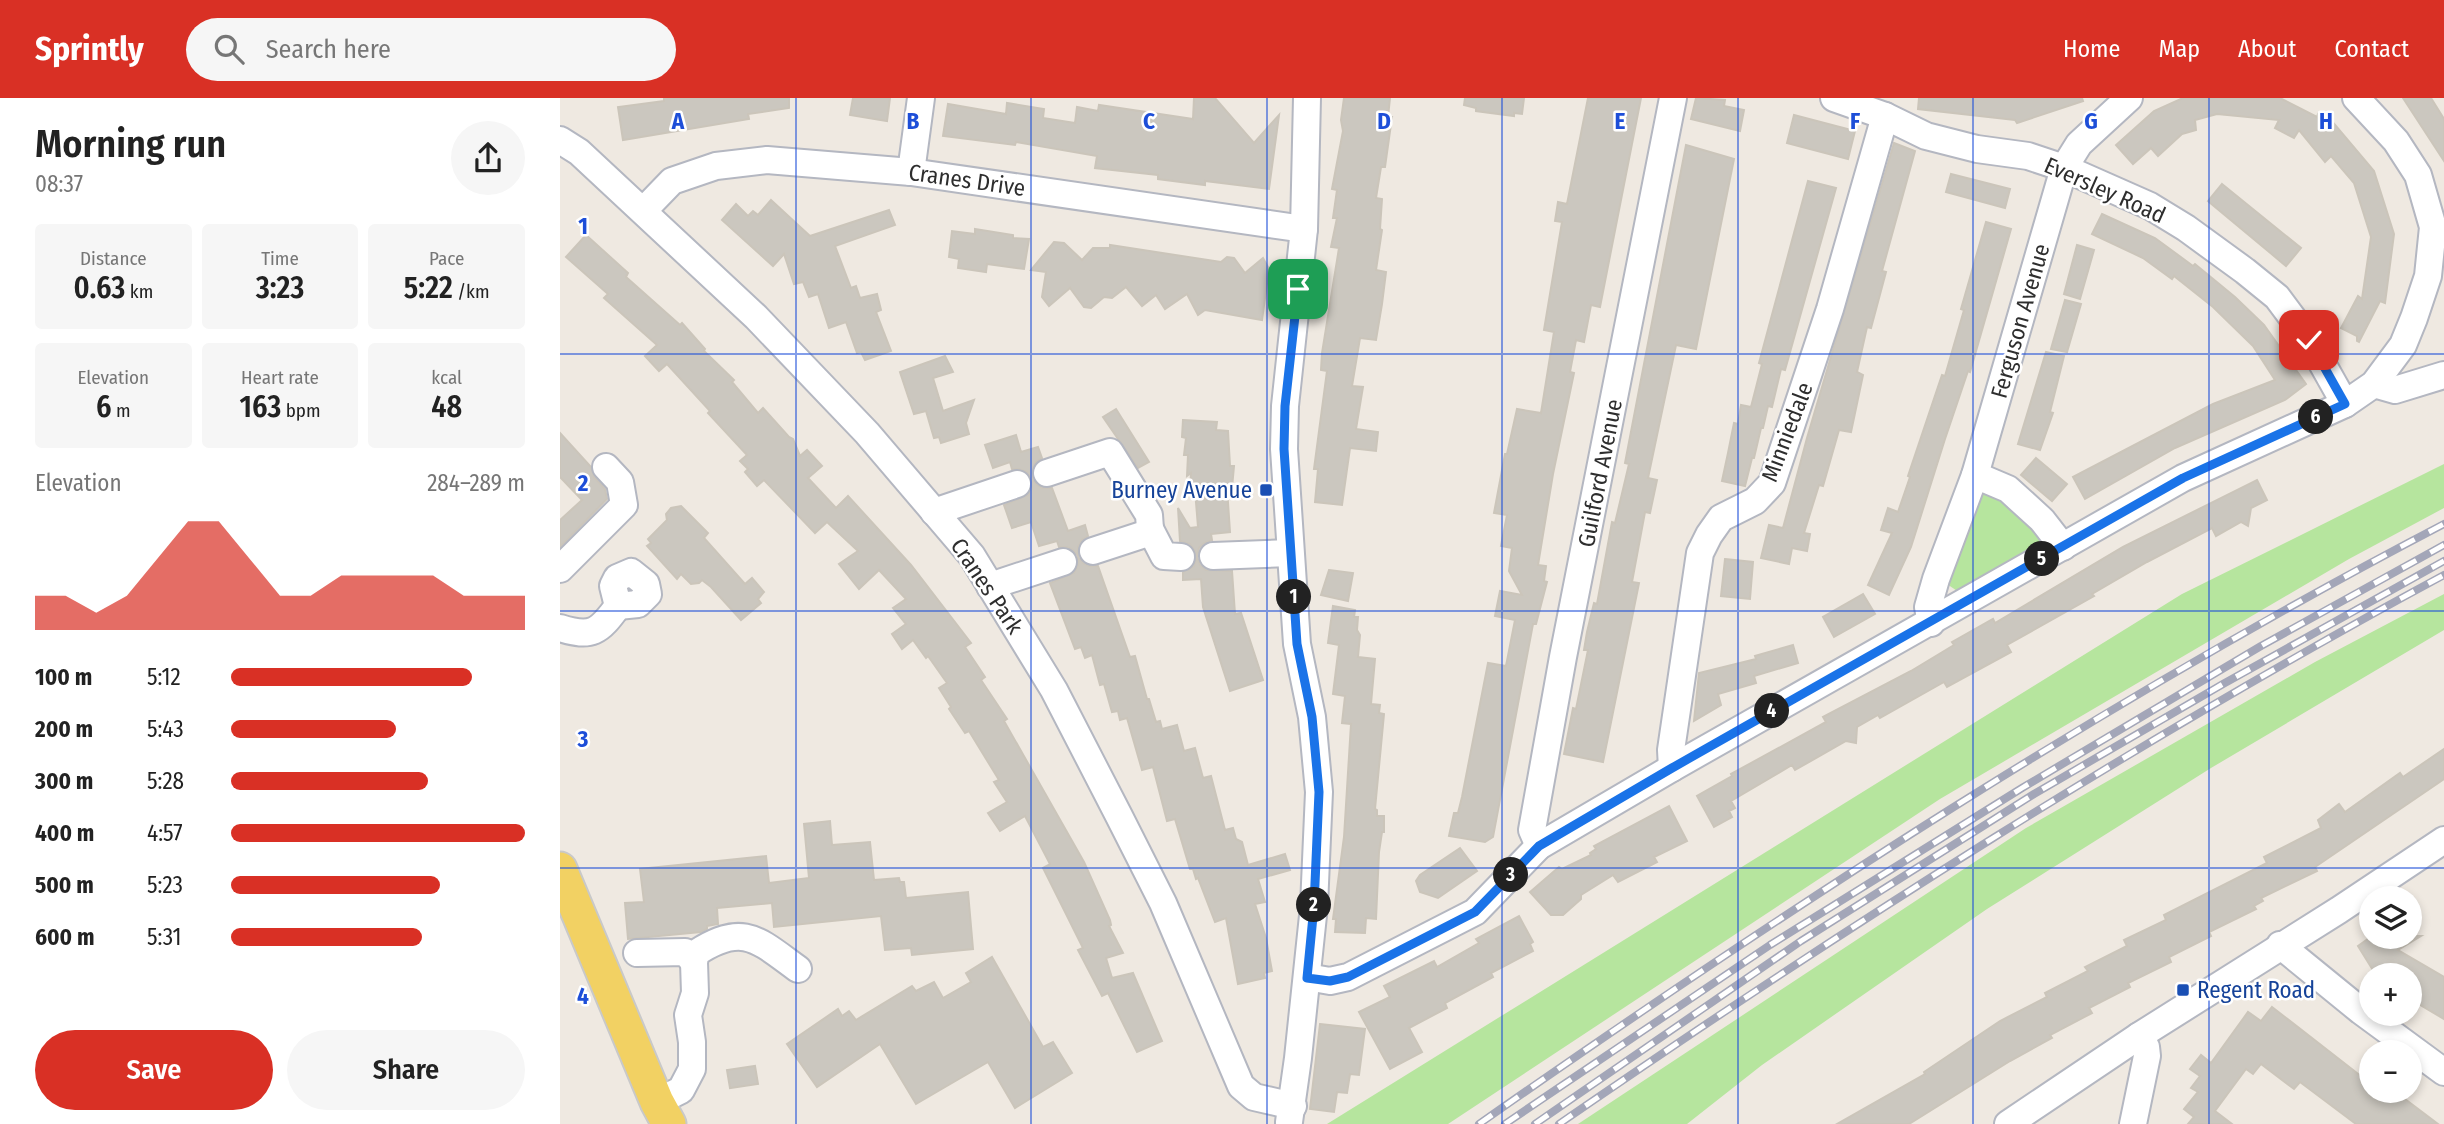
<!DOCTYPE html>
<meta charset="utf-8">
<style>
:root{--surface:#fff;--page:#f6f6f6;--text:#222;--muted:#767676;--accent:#d93025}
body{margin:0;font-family:"Fira Sans Condensed",sans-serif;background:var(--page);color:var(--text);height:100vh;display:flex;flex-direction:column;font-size:26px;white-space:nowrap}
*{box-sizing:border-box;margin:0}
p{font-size:23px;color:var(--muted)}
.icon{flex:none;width:38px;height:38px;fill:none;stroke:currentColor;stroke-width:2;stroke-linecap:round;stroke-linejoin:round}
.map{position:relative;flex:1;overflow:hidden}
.sheet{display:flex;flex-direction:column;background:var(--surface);width:560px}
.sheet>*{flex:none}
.tools{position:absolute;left:1799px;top:788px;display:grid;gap:14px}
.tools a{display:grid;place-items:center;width:63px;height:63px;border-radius:50%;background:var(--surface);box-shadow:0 4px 10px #0003;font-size:35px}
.pin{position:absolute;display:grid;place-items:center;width:60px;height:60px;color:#fff;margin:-30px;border-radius:14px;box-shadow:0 4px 10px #0006}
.km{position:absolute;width:35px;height:35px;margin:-18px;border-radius:50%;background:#222;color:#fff;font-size:19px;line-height:35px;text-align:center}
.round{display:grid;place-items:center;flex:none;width:74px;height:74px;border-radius:37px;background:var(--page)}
.overview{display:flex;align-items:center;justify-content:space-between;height:119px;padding:0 35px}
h1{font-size:38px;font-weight:600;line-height:52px}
.figures{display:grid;grid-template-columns:repeat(3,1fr);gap:10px;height:119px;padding:7px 35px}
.figures div{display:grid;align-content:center;border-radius:7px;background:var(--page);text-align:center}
.figures b{font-size:30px;font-weight:600}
.figures small{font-size:19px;font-weight:400}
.figures p{font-size:19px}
.chart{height:196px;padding:14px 35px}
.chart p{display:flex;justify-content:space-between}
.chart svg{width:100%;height:126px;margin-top:7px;fill:var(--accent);opacity:.7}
.primary-button{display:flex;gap:14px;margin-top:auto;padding:14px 35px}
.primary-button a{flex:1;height:80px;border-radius:42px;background:var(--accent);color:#fff;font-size:28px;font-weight:600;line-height:80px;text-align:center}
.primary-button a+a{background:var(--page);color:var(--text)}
ul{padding:0 35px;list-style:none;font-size:23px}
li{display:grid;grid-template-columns:112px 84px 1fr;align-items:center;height:52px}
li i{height:18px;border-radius:9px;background:var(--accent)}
header{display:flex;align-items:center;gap:42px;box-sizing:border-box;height:98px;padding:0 35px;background:var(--accent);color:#fff}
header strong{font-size:33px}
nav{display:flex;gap:38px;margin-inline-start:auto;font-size:24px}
.search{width:490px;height:63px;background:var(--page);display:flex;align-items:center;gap:18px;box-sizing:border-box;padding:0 24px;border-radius:38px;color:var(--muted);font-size:26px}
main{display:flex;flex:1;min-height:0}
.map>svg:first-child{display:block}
</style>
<header>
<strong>Sprintly</strong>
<div class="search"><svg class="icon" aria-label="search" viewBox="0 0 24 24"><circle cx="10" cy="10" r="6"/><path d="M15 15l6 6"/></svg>Search here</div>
<nav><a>Home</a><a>Map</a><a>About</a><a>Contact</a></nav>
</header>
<main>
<section class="sheet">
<div class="overview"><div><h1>Morning run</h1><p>08:37</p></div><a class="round"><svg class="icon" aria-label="share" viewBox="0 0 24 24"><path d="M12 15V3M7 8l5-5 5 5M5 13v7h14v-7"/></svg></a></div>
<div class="figures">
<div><p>Distance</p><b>0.63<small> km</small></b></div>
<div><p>Time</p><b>3:23</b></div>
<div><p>Pace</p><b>5:22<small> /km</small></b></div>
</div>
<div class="figures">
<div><p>Elevation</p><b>6<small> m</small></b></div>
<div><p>Heart rate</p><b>163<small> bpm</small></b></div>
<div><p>kcal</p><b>48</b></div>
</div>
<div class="chart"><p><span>Elevation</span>284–289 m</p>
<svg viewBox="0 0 160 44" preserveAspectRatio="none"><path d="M0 44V32L10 32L20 38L30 32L40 19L50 6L60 6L70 19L80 32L90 32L100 25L110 25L120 25L130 25L140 32L150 32L160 32V44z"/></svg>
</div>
<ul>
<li><b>100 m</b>5:12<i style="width:82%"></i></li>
<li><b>200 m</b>5:43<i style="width:56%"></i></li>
<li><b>300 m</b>5:28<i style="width:67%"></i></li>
<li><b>400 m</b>4:57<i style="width:100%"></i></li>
<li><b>500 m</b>5:23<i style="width:71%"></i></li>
<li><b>600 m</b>5:31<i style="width:65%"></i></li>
</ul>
<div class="primary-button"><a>Save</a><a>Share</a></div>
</section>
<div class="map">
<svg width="1884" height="1026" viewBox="0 0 1884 1026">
<rect width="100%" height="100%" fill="#efe9e1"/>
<!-- green -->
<g fill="#b6e59e">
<polygon points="1884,366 1884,410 1789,461 1380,701 888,1026 767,1026 1622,496"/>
<polygon points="1418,390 1452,406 1485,440 1482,450 1400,495 1387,486"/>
<polygon points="1884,496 1884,532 1651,670 1427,811 1202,967 1127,1026 1018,1026 1466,730 1755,564"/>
</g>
<!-- building -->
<g fill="#cbc7bf" stroke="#cbc5ba" stroke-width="2">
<polygon points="104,0 229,0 229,10 188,16 189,21 63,42 58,9 104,3"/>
<polygon points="293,0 330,0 327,23 290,17"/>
<polygon points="634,0 655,0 694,45 719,17 709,91 645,83 645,87 598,81 598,77 535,70 537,58 456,44 455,47 383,38 388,6 446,16 447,5 484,11 483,20 515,25 517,9 538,13 539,7 633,21"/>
<polygon points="784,0 830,0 828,19 832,19 825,69 821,69 816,100 822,101 820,131 822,132 816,172 826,174 822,206 816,242 800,240 792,288 803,289 796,331 818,334 816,353 790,350 782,407 755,404 758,371 754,371 767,273 761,272 762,255 779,150 771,149 777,120 773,120 777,92 772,91 783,33 781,22"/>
<polygon points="905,0 964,0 962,16 954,15 954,18 916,13 916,10 904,7"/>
<polygon points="1028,0 1081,0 1040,209 1031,207 1024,244 1016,242 1010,274 1014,275 993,376 978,467 986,468 984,483 987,484 976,526 973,526 933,739 925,744 889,738 894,715 898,715 902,699 928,565 946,568 955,522 935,518 940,493 962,497 949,473 952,450 941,448 947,417 934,415 945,356 947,356 957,311 981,315 994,234 984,232 1002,124 995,123 998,104 1007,106"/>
<polygon points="1136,0 1165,2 1164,8 1184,12 1180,33 1131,21"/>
<polygon points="1359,0 1522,0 1523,3 1457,25 1455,22 1358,11"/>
<polygon points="1623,0 1720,0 1757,19 1758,16 1771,22 1814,73 1834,136 1825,205 1820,203 1799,244 1797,243 1797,238 1781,230 1798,198 1802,201 1811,139 1794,85 1771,58 1765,64 1739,32 1734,40 1715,30 1719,22 1657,16 1635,22 1636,32 1622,36 1598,58 1591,50 1573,66 1556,47 1594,13"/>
<polygon points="1843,0 1871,0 1884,21 1884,63"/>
<polygon points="1234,17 1295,33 1288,61 1227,45"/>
<polygon points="1334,45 1355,53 1322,173 1326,174 1311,230 1307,229 1297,274 1303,277 1291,334 1279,332 1263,388 1259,387 1244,435 1250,436 1247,453 1232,450 1229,466 1201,460 1209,427 1223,430 1247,340"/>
<polygon points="1126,47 1174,61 1136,251 1116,247 1088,380 1097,382 1090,415 1085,414 1072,484 1079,485 1043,664 1004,656 1013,610 1016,611 1028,552 1024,552 1027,534 1034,505 1037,506 1052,424 1055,425 1069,366 1065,365"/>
<polygon points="1391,76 1450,91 1445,110 1386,94"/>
<polygon points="1248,83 1276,90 1225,272 1221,271 1212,309 1208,308 1203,330 1201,330 1194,360 1192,360 1185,388 1162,383 1168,355 1174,325 1178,326 1181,307 1191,309 1202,266 1199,265"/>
<polygon points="1662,86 1741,150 1726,168 1648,103"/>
<polygon points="211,102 250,138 329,112 335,127 275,148 291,190 296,188 300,200 317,196 321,212 316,214 331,253 305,262 301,254 297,255 286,224 269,230 258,196 249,199 243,184 234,186 224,156 213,168 162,122 176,106 188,118 193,113 198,117"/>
<polygon points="1542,116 1595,140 1633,168 1635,166 1675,199 1704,227 1746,286 1725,302 1615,350 1525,401 1513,379 1653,306 1715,282 1693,248 1653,209 1614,178 1612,181 1583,160 1532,136"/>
<polygon points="1426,124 1451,131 1410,274 1408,273 1385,341 1351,449 1329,497 1308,487 1332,435 1321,432 1328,410 1338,414 1350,379 1348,378 1382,277 1385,278 1404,212 1401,211"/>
<polygon points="415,131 453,137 453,140 469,141 464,171 427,166 426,174 398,170 399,161 389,159 392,133 415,136"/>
<polygon points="26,137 68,175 66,179 120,227 122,225 145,251 144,253 174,282 172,284 198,315 203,310 229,339 233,341 240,358 247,352 262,368 248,380 276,410 288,398 351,467 411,545 405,549 425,579 421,582 447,621 444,623 524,764 550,822 551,827 549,828 563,855 546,860 552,880 573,875 602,943 577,954 548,895 542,898 518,852 523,850 483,770 490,766 465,718 440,733 428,715 447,704 434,684 439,682 409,633 405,635 389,611 391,609 379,590 387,585 368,558 366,560 353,542 342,551 332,536 346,526 333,510 346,501 319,472 299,491 279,466 298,453 267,424 255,435 204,382 197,388 185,374 188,371 180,363 187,357 148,315 150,313 107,266 99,273 85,258 97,247 44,200 48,196 6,159"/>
<polygon points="494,144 504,145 522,162 533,150 550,150 550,147 661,164 667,159 674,160 685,175 703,160 709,171 702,222 645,212 638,217 627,196 605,211 596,197 582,208 566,189 552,200 544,199 531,210 524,209 510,190 489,208 482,199 486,174 471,172"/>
<polygon points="1517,147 1534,152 1520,201 1504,196"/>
<polygon points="1505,202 1521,206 1507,254 1491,251"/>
<polygon points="1486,254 1504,258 1490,314 1493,315 1480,352 1458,346"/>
<polygon points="385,258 393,274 373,280 383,313 414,302 406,325 409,336 381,345 379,339 374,340 366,313 354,316 340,274"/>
<polygon points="556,311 589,364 578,370 543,319"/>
<polygon points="623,322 657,324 656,332 668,333 670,368 674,368 672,390 667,390 670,434 651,436 652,442 644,445 639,450 637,459 640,467 646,472 672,473 675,516 681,515 703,582 670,593 643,509 641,481 623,482 623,474 634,468 637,459 635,453 630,446 620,443 618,410 630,430 638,429 635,392 630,391 631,375 627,378 628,357 624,357 626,340 622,339"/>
<polygon points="0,335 31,369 34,379 45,391 47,401 0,449 0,422 22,402 0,379"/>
<polygon points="456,337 461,354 478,349 482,360 476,364 472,371 472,381 477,387 483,390 492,390 508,433 525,427 528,438 522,442 518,449 518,459 523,465 529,468 538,468 570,559 575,558 587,601 589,601 596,624 600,623 602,631 617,627 624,653 635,650 643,680 651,678 665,732 673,730 676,741 682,744 688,767 725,756 730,772 698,781 705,804 695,806 706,840 712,873 704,875 705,880 678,886 666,820 655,824 638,780 636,781 633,771 630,771 615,721 607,723 593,669 582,672 567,620 560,622 558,613 552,614 544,586 540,587 532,557 525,560 521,549 515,551 490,485 514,475 518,467 518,458 513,452 507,449 499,449 497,443 479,448 471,424 452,430 444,407 468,397 472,390 472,382 467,374 459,371 452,371 450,364 433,370 425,347"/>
<polygon points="1476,360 1507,386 1492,403 1461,377"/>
<polygon points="1697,382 1707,402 1691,410 1688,428 1681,424 1656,438 1652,430 1587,464 1532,496 1534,498 1447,547 1451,554 1387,589 1384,584 1320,620 1318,617 1297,629 1296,645 1286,643 1235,672 1232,667 1171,703 1175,710 1169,713 1172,719 1154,729 1137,698 1172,678 1171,676 1266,624 1263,619 1351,573 1394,547 1392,544 1433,521 1435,525 1563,449"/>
<polygon points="121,408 148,435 144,440 185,486 192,480 204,494 198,501 201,505 181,522 151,489 142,482 139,485 131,486 121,476 117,481 87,448 91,445 88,441 107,422 106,416 111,410"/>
<polygon points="1165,461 1193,464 1190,501 1161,498"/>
<polygon points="769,472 793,475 788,503 761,497"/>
<polygon points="1303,496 1315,516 1274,539 1263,519"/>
<polygon points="773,508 795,512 794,519 798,519 797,532 800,537 798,559 815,561 811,606 820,607 819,615 824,616 815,711 817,712 817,718 824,718 824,734 822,734 819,754 816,821 806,820 805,835 775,834 776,821 773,821 784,739 791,626 782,625 785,598 773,596 779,547 768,545"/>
<polygon points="1233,547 1238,565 1194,578 1196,585 1158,596 1161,607 1134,623 1139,575 1196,561 1195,558"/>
<polygon points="1884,651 1884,681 1755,769 1757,773 1701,800 1703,803 1694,808 1696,811 1649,834 1651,838 1609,859 1611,864 1568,885 1570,889 1529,910 1532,915 1490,937 1492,940 1450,963 1349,1026 1277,1026 1365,976 1364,974 1440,923 1487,899 1485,895 1528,873 1525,869 1567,848 1564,842 1606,822 1604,817 1707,765 1704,759 1761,730 1758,722 1779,706 1785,714 1840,675 1843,679"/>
<polygon points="1109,708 1127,743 1094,759 1097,764 1058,784 1053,777 1021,797 1021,801 1003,817 991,817 970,794 999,769 1002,771 1031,757 1030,755 1036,751 1034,748"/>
<polygon points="270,723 272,747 310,744 314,782 339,780 340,784 344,784 346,800 408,794 413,851 352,857 351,850 325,852 321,818 214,829 212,805 157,810 158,826 147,828 147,831 141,834 68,841 65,805 84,804 80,771 206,758 209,785 249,780 244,726"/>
<polygon points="900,750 917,773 878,800 860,794 856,783 860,777"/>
<polygon points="959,818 973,844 970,846 973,853 931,875 933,879 885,905 887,910 849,930 862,954 830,971 799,914 830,899 824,888 874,863 877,869 919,845 916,841"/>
<polygon points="1812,838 1861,838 1838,852 1884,879 1884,921 1850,901 1850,877 1816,877 1798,848"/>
<polygon points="432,859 483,949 493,944 512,975 455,1010 428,964 356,1006 320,946 257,989 227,946 278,911 282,918 289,913 296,922 352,888 356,893 374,884 383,900 411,884 406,875"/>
<polygon points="1712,909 1811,986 1811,992 1833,992 1878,1026 1796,1026 1740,984 1734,991 1701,966 1693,976 1686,971 1655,1013 1672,1026 1628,1026 1634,1019 1624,1011 1638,994 1631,990 1640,978 1630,971 1641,957 1651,965 1688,914 1701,923"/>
<polygon points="760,926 805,931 799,977 790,976 787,995 777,994 774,1014 750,1011"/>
<polygon points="195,968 198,986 170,990 167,972"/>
</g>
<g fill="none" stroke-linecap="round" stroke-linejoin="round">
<!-- minor casing -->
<g stroke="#b4b7c1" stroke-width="30">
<g id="minor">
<polyline points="1274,0 1325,18 1366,38 1417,51 1468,58 1504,70 1590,108 1626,130 1685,173 1717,199 1749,242 1785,306"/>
<polyline points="0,42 19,54 196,219 307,335 412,458 494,592 559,718 603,805 681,988 694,999 733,1008"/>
<polyline points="351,74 361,0"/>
<polyline points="83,113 112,83 156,68 207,62 351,74 744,131"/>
<polyline points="1814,286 1835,292 1884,277"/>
<polyline points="487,375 550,354 589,417 590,431 585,436 533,453"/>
<polyline points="1415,377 1448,391 1482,422 1503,449"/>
<polyline points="374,414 457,386"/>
<polyline points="590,431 604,458 621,459"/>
<polyline points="653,458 730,455"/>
<polyline points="0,471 64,407 60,384 46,369"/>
<polygon points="71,474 86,486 88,496 78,506 58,508 53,488 57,480"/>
<polyline points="430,488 503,464"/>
<polyline points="1371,525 1368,509 1376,481 1415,377 1504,70 1519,46 1569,0"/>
<path d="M0,530C32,540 39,534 58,508"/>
<polyline points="1112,670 1111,652 1140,455 1149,437 1161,420 1195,403 1212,385 1270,211 1325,18"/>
<polyline points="979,748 972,732 1003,559 1113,0"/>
<polyline points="1720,847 1801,913 1884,974"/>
<polyline points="77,855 125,854 134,864"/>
<polyline points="747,879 770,883 788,879 915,814 979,748 1112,670 1623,380 1785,306 1814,286 1843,247 1854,220 1868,178 1873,129 1858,77 1836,43 1796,0"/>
<path d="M97,1004L121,992L132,971V944L128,917L135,895L134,864L136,855C183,824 198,842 238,871"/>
<polyline points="729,1024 738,960 754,808 759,694 752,619 737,546 724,351 725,308 744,131 747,0"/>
<polyline points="1448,1026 1579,938 1779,812 1884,742"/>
<polyline points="1573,1026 1587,958 1586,949 1579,938"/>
</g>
</g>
<!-- major casing -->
<g stroke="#c9c9c9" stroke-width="37">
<polyline id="major" points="0,771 97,1004 109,1026"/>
</g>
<!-- minor -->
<use href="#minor" stroke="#fff" stroke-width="26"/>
<!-- major -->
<use href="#major" stroke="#f2d163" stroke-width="33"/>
<!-- rail casing -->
<g stroke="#a3a6b8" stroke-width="8">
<g id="rail">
<path d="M919,1026C1229,809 1548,601 1884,426"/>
<polyline points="945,1026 1210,847 1462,690 1701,548 1884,447"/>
<polyline points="975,1026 1241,843 1474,696 1663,586 1884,463"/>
<path d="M999,1026C1285,829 1578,642 1884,477"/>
</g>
</g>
<!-- rail -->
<use href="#rail" stroke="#fff" stroke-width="5" stroke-dasharray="16" stroke-linecap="butt"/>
</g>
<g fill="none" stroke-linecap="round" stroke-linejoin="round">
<!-- route casing -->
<g stroke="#fff" stroke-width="14">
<polyline id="route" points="738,191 725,308 724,351 737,546 752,619 759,694 754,808 747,880 770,883 788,879 915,814 979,748 1112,670 1623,380 1785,306 1749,242"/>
</g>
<!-- route -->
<use href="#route" stroke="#1a73e8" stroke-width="9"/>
</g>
<!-- grid -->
<path fill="none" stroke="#1d4ed8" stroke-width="2" stroke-opacity="0.55" d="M236,0V1026M471,0V1026M707,0V1026M942,0V1026M1178,0V1026M1413,0V1026M1649,0V1026M0,256H1884M0,513H1884M0,770H1884"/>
<!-- markers -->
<g fill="#1a4fb4" stroke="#fff" stroke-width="2.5">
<rect x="699" y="385" width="14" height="14" rx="3.5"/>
<rect x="1616" y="885" width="14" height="14" rx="3.5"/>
</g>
<g text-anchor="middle" stroke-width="5" stroke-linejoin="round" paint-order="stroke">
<!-- street labels -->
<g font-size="23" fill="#2e2e2e" stroke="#fff">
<text transform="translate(407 82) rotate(8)" y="8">Cranes Drive</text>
<text transform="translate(1545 92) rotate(24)" y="8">Eversley Road</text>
<text transform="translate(1460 223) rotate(-74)" y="8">Ferguson Avenue</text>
<text transform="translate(1227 334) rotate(-69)" y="8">Minniedale</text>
<text transform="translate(1040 375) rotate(-79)" y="8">Guilford Avenue</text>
<text transform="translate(427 488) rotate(56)" y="8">Cranes Park</text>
</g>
<!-- transit labels -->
<g font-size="23" fill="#164399" stroke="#fff" text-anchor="end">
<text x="692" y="400">Burney Avenue</text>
<text x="1637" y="900" text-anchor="start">Regent Road</text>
</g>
</g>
<g font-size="23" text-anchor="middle" font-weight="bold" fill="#1d4ed8" stroke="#fff" stroke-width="5" stroke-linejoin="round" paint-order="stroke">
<text x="118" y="31">A</text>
<text x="353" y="31">B</text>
<text x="589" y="31">C</text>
<text x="824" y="31">D</text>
<text x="1060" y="31">E</text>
<text x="1295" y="31">F</text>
<text x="1531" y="31">G</text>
<text x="1766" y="31">H</text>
<text x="23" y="136">1</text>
<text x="23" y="393">2</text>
<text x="23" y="649">3</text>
<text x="23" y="906">4</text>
</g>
</svg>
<div class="tools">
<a><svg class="icon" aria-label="layers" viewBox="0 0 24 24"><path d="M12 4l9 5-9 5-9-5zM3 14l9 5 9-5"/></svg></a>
<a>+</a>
<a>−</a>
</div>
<div class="pin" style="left:738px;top:191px;background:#1e9e55"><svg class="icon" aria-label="arrive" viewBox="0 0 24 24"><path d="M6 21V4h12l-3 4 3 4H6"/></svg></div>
<div class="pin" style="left:1749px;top:242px;background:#d93025"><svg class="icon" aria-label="check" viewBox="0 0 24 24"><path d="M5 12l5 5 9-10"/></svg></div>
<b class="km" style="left:734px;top:499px">1</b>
<b class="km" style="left:754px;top:807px">2</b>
<b class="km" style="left:951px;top:777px">3</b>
<b class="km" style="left:1212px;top:613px">4</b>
<b class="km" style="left:1482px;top:461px">5</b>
<b class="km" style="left:1756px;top:319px">6</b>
</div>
</main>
